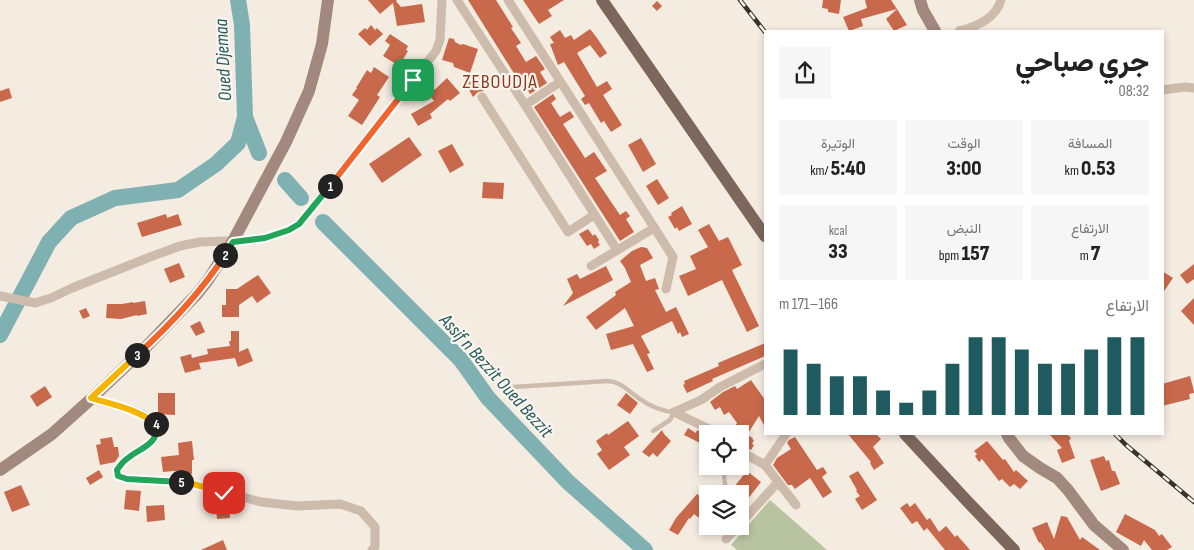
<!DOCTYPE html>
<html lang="ar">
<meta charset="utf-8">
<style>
:root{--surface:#fff;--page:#f6f6f6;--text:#222;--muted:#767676;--accent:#1f5a5e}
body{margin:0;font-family:"Sofia Sans Condensed",Vazirmatn,sans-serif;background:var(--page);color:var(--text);direction:rtl;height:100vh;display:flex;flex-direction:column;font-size:19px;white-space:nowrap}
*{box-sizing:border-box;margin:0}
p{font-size:16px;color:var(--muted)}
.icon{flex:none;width:28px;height:28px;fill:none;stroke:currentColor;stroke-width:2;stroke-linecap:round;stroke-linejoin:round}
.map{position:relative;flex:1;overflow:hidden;direction:ltr}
.panel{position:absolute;left:764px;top:30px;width:400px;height:405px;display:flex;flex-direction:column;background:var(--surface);border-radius:0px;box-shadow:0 2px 8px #0003;direction:rtl}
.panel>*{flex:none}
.fabs{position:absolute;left:699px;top:425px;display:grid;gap:10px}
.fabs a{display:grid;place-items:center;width:50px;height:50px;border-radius:0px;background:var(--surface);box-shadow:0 2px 8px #0003;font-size:25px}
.pin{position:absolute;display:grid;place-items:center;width:42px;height:42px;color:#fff;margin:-21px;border-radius:10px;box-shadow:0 2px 8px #0006}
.km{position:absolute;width:25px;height:25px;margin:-12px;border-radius:50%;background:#222;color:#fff;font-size:14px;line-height:25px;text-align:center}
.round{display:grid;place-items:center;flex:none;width:52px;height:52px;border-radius:0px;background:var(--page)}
.overview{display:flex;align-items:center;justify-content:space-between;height:85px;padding:0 15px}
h1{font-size:28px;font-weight:800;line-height:38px}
.figures{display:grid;grid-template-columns:repeat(3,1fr);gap:8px;height:85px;padding:5px 15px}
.figures div{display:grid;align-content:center;border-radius:0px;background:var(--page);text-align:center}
.figures b{font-size:21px;font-weight:800}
.figures small{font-size:14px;font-weight:400}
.figures p{font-size:14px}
.chart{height:140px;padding:10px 15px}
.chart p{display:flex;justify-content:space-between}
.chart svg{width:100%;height:90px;margin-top:5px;stroke:var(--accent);stroke-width:6}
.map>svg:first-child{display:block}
</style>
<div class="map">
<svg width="1194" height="550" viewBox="0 0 1194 550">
<rect width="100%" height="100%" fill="#f4ebe1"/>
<!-- green -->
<polygon fill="#b8c4a0" points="770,500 827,550 737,550 731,545"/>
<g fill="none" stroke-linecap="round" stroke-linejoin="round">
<!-- river -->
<g stroke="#7fb0b2" stroke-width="16">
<polyline points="245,117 259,153"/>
<polyline points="285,180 301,198"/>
<polyline points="323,222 461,360 488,398 568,482 645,550"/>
<polyline points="0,335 49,242 71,218 115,198 178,190 216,164 238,143 245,117 242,25 238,0"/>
</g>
</g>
<!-- building -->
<g fill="#c8694b">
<polygon points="368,0 397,0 396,1 401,7 422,4 425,22 397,26 393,3 380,14"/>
<polygon points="468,0 496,0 513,27 511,28 521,43 516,46 526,62 536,56 545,69 540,72 547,83 530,94 527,89 524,91 514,76 515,75"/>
<polygon points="523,0 564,0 548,10 552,16 539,24"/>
<polygon points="823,0 841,0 839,14 828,12 828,9 822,8"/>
<polygon points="865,0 891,0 897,9 861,19 863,26 849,31 843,17 867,8"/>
<polygon points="657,1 662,6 657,11 652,6"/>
<polygon points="897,9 907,25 894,31 886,19"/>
<polygon points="371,25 375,30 377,28 383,34 370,46 358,34 365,28 367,30"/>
<polygon points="590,29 597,38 607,53 600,58 590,45 577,53 597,87 607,81 612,89 603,95 622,125 611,132 604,121 601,123 589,103 585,105 581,99 585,96 564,62 558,65 550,44 554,43 550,37 560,30 565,38 571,35 574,40"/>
<polygon points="390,34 408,46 406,50 408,51 402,61 400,59 396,64 383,56 390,45 385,41"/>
<polygon points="449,38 454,39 455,42 461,45 463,44 478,49 470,73 454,67 453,63 442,60"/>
<polygon points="374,67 389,77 377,95 380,97 362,125 348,116 359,100 352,95 357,88 356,88 367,70 371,73"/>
<polygon points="483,74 491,86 483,91 478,92 473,97 466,84"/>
<polygon points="447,78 460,93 450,101 448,99 430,114 432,118 418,126 411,114 434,101 429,95"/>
<polygon points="9,88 12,98 0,102 0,91"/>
<polygon points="553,94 556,99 551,103 560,117 570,111 574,117 563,124 585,158 594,152 607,171 595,178 620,215 626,211 630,216 626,219 634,232 620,241 534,107"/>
<polygon points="409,137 422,155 382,183 369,164"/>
<polygon points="641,138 656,164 643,172 628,145"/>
<polygon points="452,144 464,165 450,173 438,151"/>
<polygon points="657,179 669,198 658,205 646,186"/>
<polygon points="483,182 504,183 503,199 482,198"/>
<polygon points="682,206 692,224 679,231 677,227 675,229 668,217 672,215 671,213"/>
<polygon points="166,214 167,218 178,214 182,225 142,237 137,223"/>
<polygon points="709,224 719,241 728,237 742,265 732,270 759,326 747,332 722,280 688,296 679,276 696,269 690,256 708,247 698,230"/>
<polygon points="588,229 593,236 595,234 599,240 598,242 600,245 594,249 591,244 587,246 579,234"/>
<polygon points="641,247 647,248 653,258 640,265 646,281 655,278 659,289 655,290 666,312 676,307 689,334 682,337 680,332 678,334 672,321 641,336 650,353 647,354 654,369 647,372 633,344 611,350 606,334 634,326 625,308 596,330 586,317 616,295 615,292 631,282 625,268 620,261 632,251"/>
<polygon points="179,263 185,277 170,283 164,269"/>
<polygon points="1194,264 1194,279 1187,284 1180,275"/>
<polygon points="606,266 613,280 563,306 573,293 567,279 577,274 580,279"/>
<polygon points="1162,271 1173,278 1162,294"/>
<polygon points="258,275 271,293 257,303 252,296 239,305 239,317 222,317 222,305 226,305 226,289 237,289"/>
<polygon points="1194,298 1194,325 1181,311"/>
<polygon points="145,301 147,314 137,316 137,315 121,319 106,318 107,304 122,304 133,302 133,303"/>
<polygon points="86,308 90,316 83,319 79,311"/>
<polygon points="200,321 205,332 196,336 190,326"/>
<polygon points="231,331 239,331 239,352 248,348 253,361 238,367 235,358 199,363 201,369 185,373 180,357 191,354 192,358 208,354 207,349 230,346 229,341 231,341"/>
<polygon points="765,343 765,356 712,379 713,381 687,393 683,385 685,384 684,381 719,366 718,363"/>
<polygon points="1190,376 1194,391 1194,393 1189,394 1190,399 1162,406 1162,384"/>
<polygon points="751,380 765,400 765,427 759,416 747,435 753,438 752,439 754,440 752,444 754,445 751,450 740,445 740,434 731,434 737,423 729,412 724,415 720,407 715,410 710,402 723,392 735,386 737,389"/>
<polygon points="45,386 52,397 37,407 30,396"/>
<polygon points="158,393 175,393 175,415 158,414"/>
<polygon points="626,393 638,403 630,414 617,405"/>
<polygon points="628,421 639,436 624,447 630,455 609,470 597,454 602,450 596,441 607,433 608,435"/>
<polygon points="688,428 696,433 697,430 705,434 700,443 684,435"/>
<polygon points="662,430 664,434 671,441 657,457 653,453 649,457 642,452"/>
<polygon points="848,434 876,434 881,439 873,447 884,463 874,470 870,463 871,462"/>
<polygon points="1049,434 1067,434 1071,438 1069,441 1075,458 1062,463 1057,450 1062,448"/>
<polygon points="112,437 114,447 118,447 119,456 115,462 100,465 96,445 101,444 100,439"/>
<polygon points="795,437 817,470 823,467 827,473 822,477 832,492 823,498 810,478 795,489 792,485 788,485 773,465 777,458 791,449 787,443 789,440"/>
<polygon points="192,441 194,460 192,460 192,474 185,474 185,470 163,472 161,457 179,455 178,443"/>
<polygon points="987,441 1003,460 1005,459 1014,472 1016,470 1028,481 1020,489 1014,484 1010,487 1002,479 999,481 982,459 979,462 975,456 977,454 974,451"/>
<polygon points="1104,456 1106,461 1109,460 1112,471 1115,471 1120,484 1101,491 1090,460"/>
<polygon points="99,470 103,477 90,485 86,478"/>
<polygon points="747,471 761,482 747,500 733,488"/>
<polygon points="858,471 877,500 862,510 855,499 860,496 856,491 857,490 849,476"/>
<polygon points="21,485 30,505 12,512 4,492"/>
<polygon points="126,490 141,491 139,511 124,509"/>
<polygon points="697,494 708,503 708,525 694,514 690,519 689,518 678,535 669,530 676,518"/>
<polygon points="907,503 910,507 915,503 927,520 930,518 939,532 946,526 955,537 957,535 970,550 945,550 927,528 924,531 917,521 912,524 900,508"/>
<polygon points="164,505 165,520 147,522 146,506"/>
<polygon points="229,507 230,518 217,519 216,509"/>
<polygon points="1125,514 1155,530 1159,536 1162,534 1172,547 1167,550 1152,550 1144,540 1141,546 1116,532"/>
<polygon points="1061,516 1067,517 1080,540 1082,537 1100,550 1045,550 1040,542 1039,543 1032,528 1047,522 1054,539"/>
<polygon points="223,540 227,550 201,550"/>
</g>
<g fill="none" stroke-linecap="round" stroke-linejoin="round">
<!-- service -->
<g stroke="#cdbbac" stroke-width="4.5">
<path d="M513,387L608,381C622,382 629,392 640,399C651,407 661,411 674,412L670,420L653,431"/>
<polyline points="723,466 726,494"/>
</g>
<!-- minor -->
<g stroke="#cdbbac" stroke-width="9">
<polyline points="457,0 525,105 617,250"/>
<polyline points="508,0 673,257 666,289"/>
<path d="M959,31C976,27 996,18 1001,0"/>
<polyline points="1162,90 1185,87 1194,88"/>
<polyline points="482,97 568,232 594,215"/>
<polyline points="525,105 560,82"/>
<polyline points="591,266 654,228"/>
<polyline points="0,296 35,303 51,298 72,288 150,257 180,246 200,242 252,240 265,238 289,230 299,224 436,51 440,40 442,0"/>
<polyline points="91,399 128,409 142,414 156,424 158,431 154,439 148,445 125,459 117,470 119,476 127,479 172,481 190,483 261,502 297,506 340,504 361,511 375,527 375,547 372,550"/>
<polyline points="674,412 701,400 720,387 765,364"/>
<polyline points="674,412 713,431 715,434"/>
<polyline points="740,451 765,465 796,505"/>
<polyline points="765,465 786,434"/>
<polyline points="740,524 778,482"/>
<polyline points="726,539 738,526"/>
</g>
<!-- secondary -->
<g stroke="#a18a7d" stroke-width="12">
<polyline points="920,0 923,10 935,31"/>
<polyline points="1007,434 1009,438 1023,456 1040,468 1057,478 1068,490 1094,525 1123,550"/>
<polyline points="0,470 52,434 91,399 145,348 197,294 208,280 233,241 286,142 309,91 322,44 328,0"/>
</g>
<!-- primary -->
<g stroke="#7d675c" stroke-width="12">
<polyline points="602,0 765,236"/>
<polyline points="905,434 967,501 1014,550"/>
</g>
<!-- rail casing -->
<g stroke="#3b302b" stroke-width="4.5">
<g id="rail">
<polyline points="740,0 765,32"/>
<polyline points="1115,434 1126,445 1194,502"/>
</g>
</g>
<!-- rail -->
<use href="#rail" stroke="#fbf5ee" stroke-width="2.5" stroke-dasharray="8" stroke-linecap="butt"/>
</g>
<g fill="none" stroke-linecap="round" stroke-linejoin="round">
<!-- split-1 casing -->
<g stroke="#fff" stroke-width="10">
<polyline id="split-1" points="330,186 413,80"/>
</g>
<!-- split-2 casing -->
<g stroke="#fff" stroke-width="10">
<polyline id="split-2" points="225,255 233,242 265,238 289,230 299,224 330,186"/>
</g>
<!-- split-3 casing -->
<g stroke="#fff" stroke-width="10">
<path id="split-3" d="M137,355C170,325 201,292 225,255"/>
</g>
<!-- split-4 casing -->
<g stroke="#fff" stroke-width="10">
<path id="split-4" d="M137,355L91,398C114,405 137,409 156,424"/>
</g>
<!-- split-5 casing -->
<g stroke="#fff" stroke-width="10">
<path id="split-5" d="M156,424C160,444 140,448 128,458C123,461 120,466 117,470L118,476L127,479L181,482"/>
</g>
<!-- split-6 casing -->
<g stroke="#fff" stroke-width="10">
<polyline id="split-6" points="181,482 190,483 224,493"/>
</g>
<!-- split-1 -->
<use href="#split-1" stroke="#f0652b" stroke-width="6"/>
<!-- split-2 -->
<use href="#split-2" stroke="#22a559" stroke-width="6"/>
<!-- split-3 -->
<use href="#split-3" stroke="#f0652b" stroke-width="6"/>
<!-- split-4 -->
<use href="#split-4" stroke="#f5b400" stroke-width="6"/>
<!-- split-5 -->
<use href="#split-5" stroke="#22a559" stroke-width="6"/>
<!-- split-6 -->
<use href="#split-6" stroke="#f5b400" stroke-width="6"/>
</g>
<g text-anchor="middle" stroke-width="4.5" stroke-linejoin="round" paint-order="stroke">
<!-- water labels -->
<g font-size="19" font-style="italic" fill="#1f5a5e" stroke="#fbf5ee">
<text transform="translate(222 60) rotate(-93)" y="7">Oued Djemaa</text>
<text transform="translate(497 375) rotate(48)" y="7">Assif n Bezzit Oued Bezzit</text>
</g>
<!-- quarter labels -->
<g font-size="20" letter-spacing="1" fill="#8c3b22" stroke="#fbf5ee">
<text x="500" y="88">ZEBOUDJA</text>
</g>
</g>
</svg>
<div class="fabs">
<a><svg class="icon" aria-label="locate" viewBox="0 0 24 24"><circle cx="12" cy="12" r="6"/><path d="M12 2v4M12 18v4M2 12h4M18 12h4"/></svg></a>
<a><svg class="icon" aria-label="layers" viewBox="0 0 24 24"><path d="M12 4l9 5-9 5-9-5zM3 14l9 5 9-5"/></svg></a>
</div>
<div class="pin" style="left:413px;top:80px;background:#1e9e55"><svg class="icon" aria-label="arrive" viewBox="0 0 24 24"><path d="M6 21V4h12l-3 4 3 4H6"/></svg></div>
<div class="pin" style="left:224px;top:493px;background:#d93025"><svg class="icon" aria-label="check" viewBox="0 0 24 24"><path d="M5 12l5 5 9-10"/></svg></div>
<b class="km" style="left:330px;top:186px">1</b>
<b class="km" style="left:225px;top:255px">2</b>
<b class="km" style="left:137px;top:355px">3</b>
<b class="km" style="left:156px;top:424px">4</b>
<b class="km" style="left:181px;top:482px">5</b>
<section class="panel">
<div class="overview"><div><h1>جري صباحي</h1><p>08:32</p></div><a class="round"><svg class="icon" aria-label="share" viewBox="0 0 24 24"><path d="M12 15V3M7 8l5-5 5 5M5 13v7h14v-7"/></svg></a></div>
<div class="figures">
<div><p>المسافة</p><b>0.53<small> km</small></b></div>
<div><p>الوقت</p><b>3:00</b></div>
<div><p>الوتيرة</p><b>5:40<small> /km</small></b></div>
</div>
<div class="figures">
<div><p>الارتفاع</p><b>7<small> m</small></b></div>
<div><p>النبض</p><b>157<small> bpm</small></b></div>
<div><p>kcal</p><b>33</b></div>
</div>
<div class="chart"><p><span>الارتفاع</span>166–171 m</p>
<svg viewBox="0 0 160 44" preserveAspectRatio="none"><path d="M5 44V12M15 44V19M25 44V25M35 44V25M45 44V32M55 44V38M65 44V32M75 44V19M85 44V6M95 44V6M105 44V12M115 44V19M125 44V19M135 44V12M145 44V6M155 44V6"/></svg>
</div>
</section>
</div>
